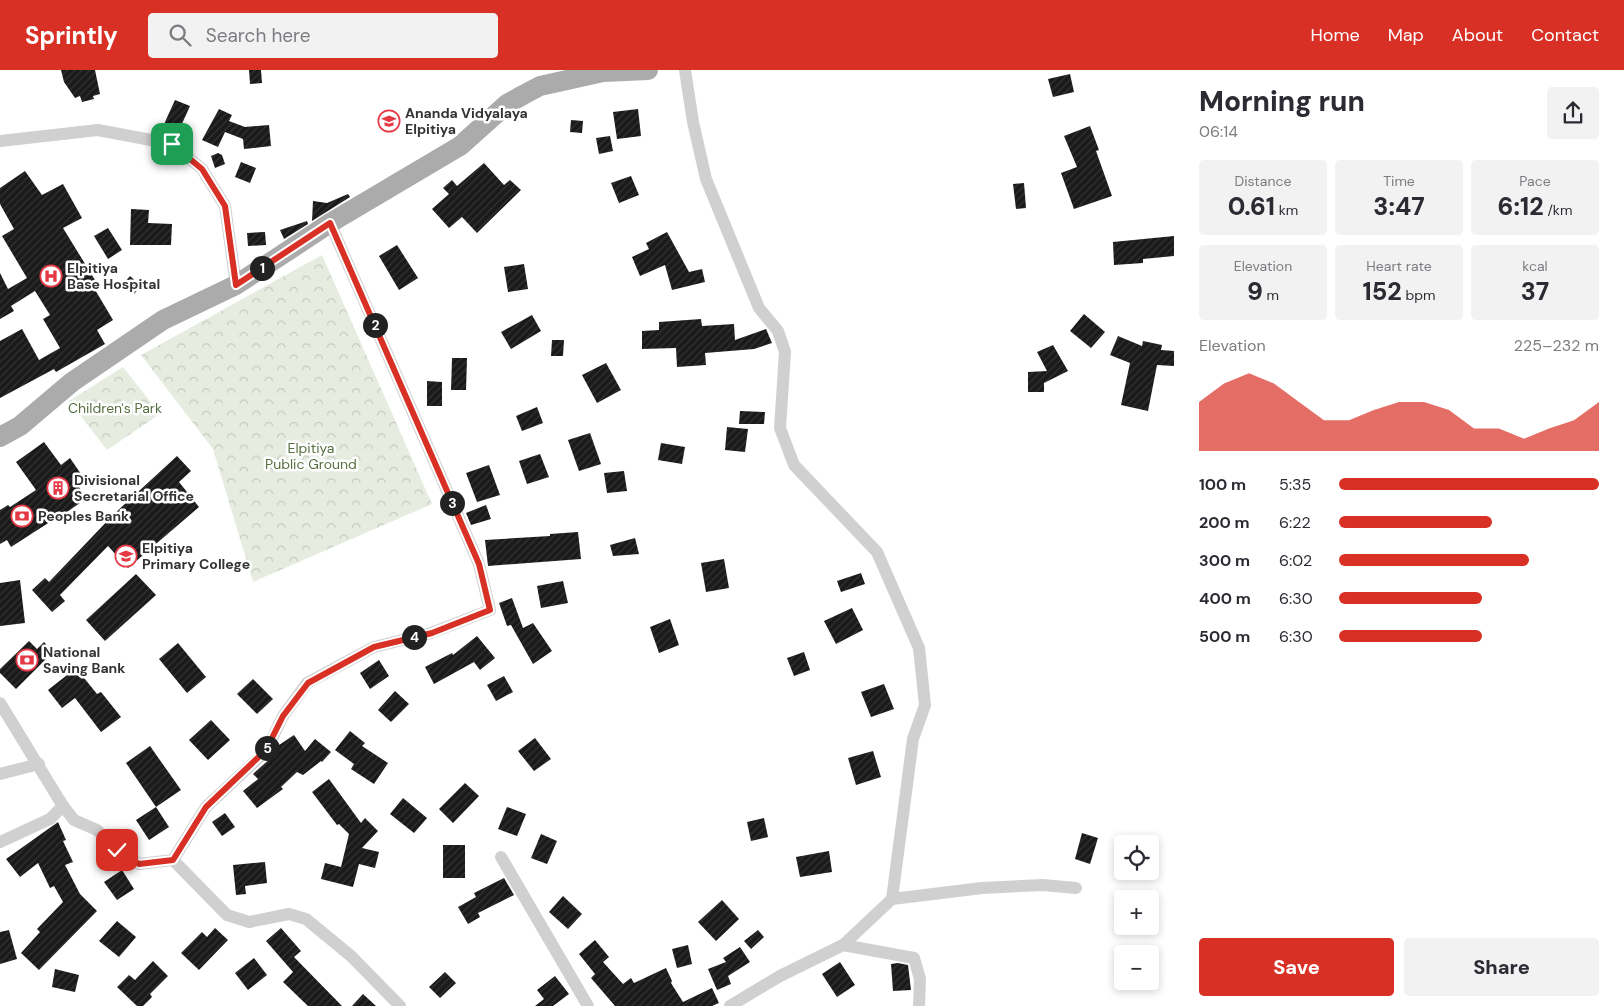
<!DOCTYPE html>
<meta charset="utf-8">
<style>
:root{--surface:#fff;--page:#f2f2f3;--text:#2b2b33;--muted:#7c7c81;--accent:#d93025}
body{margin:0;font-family:"DM Sans",sans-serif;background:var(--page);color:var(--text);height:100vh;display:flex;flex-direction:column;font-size:19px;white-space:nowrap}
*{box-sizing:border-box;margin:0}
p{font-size:16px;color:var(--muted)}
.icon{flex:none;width:28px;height:28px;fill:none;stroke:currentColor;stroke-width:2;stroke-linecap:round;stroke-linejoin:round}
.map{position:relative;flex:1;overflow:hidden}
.details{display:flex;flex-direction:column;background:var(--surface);width:450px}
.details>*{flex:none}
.tools{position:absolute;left:1114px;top:765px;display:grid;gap:10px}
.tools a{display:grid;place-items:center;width:45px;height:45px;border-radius:5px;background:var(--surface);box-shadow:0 2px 8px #0003;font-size:25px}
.pin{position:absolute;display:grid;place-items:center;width:42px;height:42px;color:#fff;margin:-21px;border-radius:10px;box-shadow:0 2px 8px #0006}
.km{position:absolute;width:25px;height:25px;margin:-12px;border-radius:50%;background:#222;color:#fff;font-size:14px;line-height:25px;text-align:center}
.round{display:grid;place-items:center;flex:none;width:52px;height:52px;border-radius:5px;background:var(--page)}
.head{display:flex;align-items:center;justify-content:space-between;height:85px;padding:0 25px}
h1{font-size:28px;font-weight:800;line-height:38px}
.figures{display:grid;grid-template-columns:repeat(3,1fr);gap:8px;height:85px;padding:5px 25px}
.figures div{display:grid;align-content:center;border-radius:5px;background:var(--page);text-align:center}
.figures b{font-size:25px;font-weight:800}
.figures small{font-size:14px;font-weight:400}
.figures p{font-size:14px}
.chart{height:140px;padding:10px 25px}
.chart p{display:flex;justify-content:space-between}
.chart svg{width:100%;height:90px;margin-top:5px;fill:var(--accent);opacity:.7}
.primary-button{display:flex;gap:10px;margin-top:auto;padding:10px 25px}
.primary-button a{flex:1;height:58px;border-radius:5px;background:var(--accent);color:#fff;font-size:20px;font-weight:800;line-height:58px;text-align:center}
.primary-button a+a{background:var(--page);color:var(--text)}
ul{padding:0 25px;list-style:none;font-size:16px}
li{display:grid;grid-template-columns:80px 60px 1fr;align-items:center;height:38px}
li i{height:12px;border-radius:6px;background:var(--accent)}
header{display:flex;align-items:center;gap:30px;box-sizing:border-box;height:70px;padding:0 25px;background:var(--accent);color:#fff}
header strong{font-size:24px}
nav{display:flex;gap:28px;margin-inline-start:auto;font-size:18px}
.search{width:350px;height:45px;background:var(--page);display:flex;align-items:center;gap:12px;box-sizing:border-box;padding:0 18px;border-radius:5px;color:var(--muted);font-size:19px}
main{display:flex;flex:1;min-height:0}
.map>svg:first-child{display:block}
</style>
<header>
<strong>Sprintly</strong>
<div class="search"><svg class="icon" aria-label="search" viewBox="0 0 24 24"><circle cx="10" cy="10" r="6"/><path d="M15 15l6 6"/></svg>Search here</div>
<nav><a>Home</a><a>Map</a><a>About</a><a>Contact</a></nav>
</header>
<main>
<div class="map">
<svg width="1174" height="936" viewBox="0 0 1174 936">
<defs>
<pattern id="forest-crowns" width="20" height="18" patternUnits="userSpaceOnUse" patternTransform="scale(1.25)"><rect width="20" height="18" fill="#e6ecdf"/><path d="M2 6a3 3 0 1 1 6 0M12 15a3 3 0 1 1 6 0" fill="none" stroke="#c6cbc0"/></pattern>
<pattern id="building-hatch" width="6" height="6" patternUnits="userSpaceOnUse" patternTransform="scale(1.25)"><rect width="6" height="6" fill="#1a1a1a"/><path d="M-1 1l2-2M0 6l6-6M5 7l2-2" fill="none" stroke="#333"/></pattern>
</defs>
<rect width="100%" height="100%" fill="#fff"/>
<!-- forest -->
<g fill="url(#forest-crowns)">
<polygon points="322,185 432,434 253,512 213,379 141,285"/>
<polygon points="123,297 160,344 107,380 69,331"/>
</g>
<!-- building -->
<g fill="url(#building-hatch)">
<polygon points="61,0 95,0 100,24 93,26 94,29 82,32 80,26 75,28 64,12"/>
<polygon points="249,0 261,0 262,13 250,14"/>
<polygon points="1070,4 1074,22 1053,27 1048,9"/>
<polygon points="175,30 190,36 176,67 160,63"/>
<polygon points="219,39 232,45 229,51 245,57 269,55 271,76 244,79 243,69 225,62 218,77 202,70"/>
<polygon points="638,39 641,66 617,69 613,42"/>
<polygon points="571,50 583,51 582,63 570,62"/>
<polygon points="1090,56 1099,80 1096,81 1112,126 1074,139 1061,103 1077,97 1064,66"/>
<polygon points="610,66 613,81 599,84 596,68"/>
<polygon points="218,83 222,85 225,94 215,98 211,86"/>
<polygon points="241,92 256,98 250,113 235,107"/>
<polygon points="484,93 504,115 510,110 521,120 477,163 462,147 449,158 432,139 449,124 443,118 452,110 457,116"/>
<polygon points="25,101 42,125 63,114 82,148 63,158 95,210 91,213 113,250 97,260 105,274 56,302 54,299 0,328 0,271 22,259 39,290 60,278 43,249 50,245 35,221 11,236 14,241 0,249 0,203 8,219 27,208 2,166 14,159 0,134 0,118"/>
<polygon points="631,106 639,125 619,133 611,113"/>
<polygon points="1024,113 1026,138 1016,139 1013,114"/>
<polygon points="348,124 350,127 312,151 313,131 327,133"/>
<polygon points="131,139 149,140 148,153 172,154 171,175 130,175"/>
<polygon points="307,151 308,154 284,169 280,160"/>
<polygon points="108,158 122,180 108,189 94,166"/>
<polygon points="265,162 266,175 248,176 247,163"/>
<polygon points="667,162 689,202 702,199 705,212 672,220 665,195 640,206 632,187 649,179 646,173"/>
<polygon points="1174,166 1174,186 1143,189 1143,193 1114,195 1113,172"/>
<polygon points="397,175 418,208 399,220 379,186"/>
<polygon points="524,194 528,219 508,222 504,197"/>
<polygon points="130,206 141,216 134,224 123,214"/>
<polygon points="1084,244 1105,262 1091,278 1070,261"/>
<polygon points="532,245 541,261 511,279 501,262"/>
<polygon points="701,249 702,256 734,254 735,270 766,259 772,273 754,279 705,283 706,295 677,297 676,278 642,279 642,261 659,260 659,252"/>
<polygon points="1118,266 1142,276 1143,271 1162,275 1161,280 1174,281 1174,296 1157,295 1148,341 1121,335 1130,293 1110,285"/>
<polygon points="552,270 564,270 563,286 551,286"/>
<polygon points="1053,275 1068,301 1044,313 1044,322 1028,322 1028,302 1047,301 1037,282"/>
<polygon points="452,288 467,288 466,320 451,320"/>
<polygon points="606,293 621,320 597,333 582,305"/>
<polygon points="427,311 442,312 442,336 427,336"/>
<polygon points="537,337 543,353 522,361 516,346"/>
<polygon points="740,341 765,342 764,354 739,354"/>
<polygon points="727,357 748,359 745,382 725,380"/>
<polygon points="590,363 601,394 579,401 568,370"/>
<polygon points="44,372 61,395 70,388 81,404 73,409 87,428 57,449 56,448 11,477 7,470 0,474 0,440 8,435 10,437 36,420 16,392"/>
<polygon points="661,373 685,377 682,394 658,390"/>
<polygon points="540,384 549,407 527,414 519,391"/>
<polygon points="177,386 191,401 179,412 199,437 128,498 108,476 60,525 65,531 52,542 32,520 45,508 49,512 114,444"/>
<polygon points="489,395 500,425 477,432 466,403"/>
<polygon points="624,401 627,421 607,423 604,403"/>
<polygon points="486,435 491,449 471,455 466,443"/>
<polygon points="578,462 581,489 488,496 485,470 550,466 550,464"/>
<polygon points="635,468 639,484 613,486 610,475"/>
<polygon points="724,489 729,518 706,522 701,493"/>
<polygon points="861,503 865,514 841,522 837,511"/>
<polygon points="136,504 156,525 105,571 86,550"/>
<polygon points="20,510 25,553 0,556 0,513"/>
<polygon points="563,511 568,533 541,538 537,516"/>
<polygon points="512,528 523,558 533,553 552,581 533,594 511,555 507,556 499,533"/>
<polygon points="852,538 863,560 836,574 824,551"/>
<polygon points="670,549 679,575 659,583 650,557"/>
<polygon points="477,566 495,588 480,600 474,592 434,614 425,597 452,583 453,585"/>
<polygon points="29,571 37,579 44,572 53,582 16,619 0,603 0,599"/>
<polygon points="178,573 206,607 187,623 159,589"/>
<polygon points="804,582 810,600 794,606 787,588"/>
<polygon points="379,590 389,606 370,619 360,603"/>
<polygon points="76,598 97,624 101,622 121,647 101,662 75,628 62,638 48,620"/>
<polygon points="504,606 513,622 496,631 487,615"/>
<polygon points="253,609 273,629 257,644 237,624"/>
<polygon points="884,614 894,639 871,647 861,622"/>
<polygon points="395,621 409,634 391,652 378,640"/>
<polygon points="211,650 230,670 208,690 189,670"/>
<polygon points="350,661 365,673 362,676 388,693 374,714 351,699 354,694 335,680"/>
<polygon points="294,665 305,681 315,669 331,682 322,692 321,691 303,705 297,702 281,717 283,719 257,738 243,721 258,709 253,704 272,687 279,675"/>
<polygon points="535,668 551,689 534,701 518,681"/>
<polygon points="150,676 181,720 156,737 126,693"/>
<polygon points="873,681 881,707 856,715 848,688"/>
<polygon points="329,709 361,753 365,748 378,761 362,778 379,782 375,798 359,794 353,817 321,809 325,793 341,797 349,764 339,754 337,755 312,722"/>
<polygon points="465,713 479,726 453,753 439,739"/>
<polygon points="403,728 427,748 414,763 390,744"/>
<polygon points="156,737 169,757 149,770 136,750"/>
<polygon points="507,737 526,744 517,766 498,759"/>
<polygon points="225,743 235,757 222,766 212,752"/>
<polygon points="764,748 768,767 751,771 747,752"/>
<polygon points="58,752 66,770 63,771 73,792 65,795 80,824 97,841 39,900 21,883 40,862 37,859 63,832 54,816 50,818 38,793 20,807 6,789"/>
<polygon points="1082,763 1098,768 1090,794 1075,789"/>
<polygon points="541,764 557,771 547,794 531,788"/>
<rect x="443" y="775" width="22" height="33"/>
<polygon points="829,781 832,802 800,807 796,787"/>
<polygon points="265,792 267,813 245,816 246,824 236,825 233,795"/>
<polygon points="122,800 134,819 117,830 104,812"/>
<polygon points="504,808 514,825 478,843 480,847 468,854 458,837 476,827 474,823"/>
<polygon points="563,826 582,844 568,859 549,842"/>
<polygon points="722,830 739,849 716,871 698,852"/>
<polygon points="117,851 136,867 119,887 99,871"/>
<polygon points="215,858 228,870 199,900 181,883 202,862 207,867"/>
<polygon points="281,858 301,881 294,887 342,936 308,936 283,912 293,902 266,871"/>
<polygon points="9,860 17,889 0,894 0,862"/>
<polygon points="758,860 764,867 751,879 744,871"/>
<polygon points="595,870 609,887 603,892 623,914 631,908 634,913 666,898 672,911 671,913 683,932 712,918 719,933 712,936 615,936 591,908 595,904 579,884"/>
<polygon points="688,875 692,894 677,898 672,879"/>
<polygon points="740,877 750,892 728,906 731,914 717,920 708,899 726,892 723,888"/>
<polygon points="254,888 267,905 248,920 235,903"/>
<polygon points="153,891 168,906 150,924 152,927 143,936 137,936 117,917 129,905 135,910"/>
<polygon points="840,892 855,915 837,927 822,904"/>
<polygon points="898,893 908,895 911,920 893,921 891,894"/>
<polygon points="55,899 79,905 75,922 52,917"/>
<polygon points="445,902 456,913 440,928 429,917"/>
<polygon points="555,906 569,924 553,936 535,936 544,929 537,920"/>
<polygon points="363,924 376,936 352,936"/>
</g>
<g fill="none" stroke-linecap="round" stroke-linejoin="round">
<!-- street -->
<g stroke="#d0d0d0" stroke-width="12">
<polyline points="685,0 693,52 706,109 759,238 778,261 785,282 780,358 794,395 877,482 919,578 925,635 913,669 892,829"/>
<polyline points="0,71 98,60 172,74 202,99 225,136 236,215"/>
<polyline points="0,633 63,736 74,750 97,760 117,780 139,794 173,790 227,845 249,852 289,844 306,849 351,886 400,936"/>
<polyline points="0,704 39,694"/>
<polyline points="0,772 50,749 63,736"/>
<polyline points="501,787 588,936"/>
<polyline points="173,790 206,737 266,681 283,646 307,613 374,577 431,563 490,540 479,494 330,153"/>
<polyline points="843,875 914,888 920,909 919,936"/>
<polyline points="730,936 780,906 843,875 892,829 982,818 1043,815 1076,818"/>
</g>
<!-- primary -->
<polyline stroke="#ababab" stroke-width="20" points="0,367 20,356 72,312 163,250 236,215 330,153 460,76 507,34 523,25 540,16 603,2 648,0"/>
</g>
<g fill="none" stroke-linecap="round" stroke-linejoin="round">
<!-- route casing -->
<g stroke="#fff" stroke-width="10">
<polyline id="route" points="117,780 139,794 173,790 206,737 266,680 283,646 308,613 374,577 432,563 490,540 479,494 330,153 236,215 225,136 202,99 172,74"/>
</g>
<!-- route -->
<use href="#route" stroke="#d93025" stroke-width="6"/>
</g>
<!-- icons -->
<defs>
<g id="school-ring" transform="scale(1.125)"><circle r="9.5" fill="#fff" stroke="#e63946" stroke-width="1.5"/><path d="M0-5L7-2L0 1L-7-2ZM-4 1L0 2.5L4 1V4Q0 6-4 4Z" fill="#e63946"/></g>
<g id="hospital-ring" transform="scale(1.125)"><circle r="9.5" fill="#fff" stroke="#e63946" stroke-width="1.5"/><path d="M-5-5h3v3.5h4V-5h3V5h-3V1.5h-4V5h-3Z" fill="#e63946"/></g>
<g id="building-ring" transform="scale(1.125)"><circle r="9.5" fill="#fff" stroke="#e63946" stroke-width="1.5"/><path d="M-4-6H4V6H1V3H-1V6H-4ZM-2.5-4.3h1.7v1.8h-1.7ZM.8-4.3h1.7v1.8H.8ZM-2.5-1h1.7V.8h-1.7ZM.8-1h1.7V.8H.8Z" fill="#e63946"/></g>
<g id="bank-ring" transform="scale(1.125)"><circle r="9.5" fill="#fff" stroke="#e63946" stroke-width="1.5"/><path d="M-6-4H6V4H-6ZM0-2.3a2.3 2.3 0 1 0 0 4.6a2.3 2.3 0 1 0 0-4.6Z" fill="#e63946"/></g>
</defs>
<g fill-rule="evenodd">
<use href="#school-ring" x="389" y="51"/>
<use href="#hospital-ring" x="51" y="206"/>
<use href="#building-ring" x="58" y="418"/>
<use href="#bank-ring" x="22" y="446"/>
<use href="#school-ring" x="126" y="486"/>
<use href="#bank-ring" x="27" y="590"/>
</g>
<g text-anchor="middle" stroke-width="5" stroke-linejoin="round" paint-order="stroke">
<!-- poi labels -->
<g font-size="14" font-weight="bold" fill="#333" stroke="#fff" text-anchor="start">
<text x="405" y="48">Ananda Vidyalaya<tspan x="405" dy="16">Elpitiya</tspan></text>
<text x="67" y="203">Elpitiya<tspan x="67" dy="16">Base Hospital</tspan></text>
<text x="74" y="415">Divisional<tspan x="74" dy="16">Secretarial Office</tspan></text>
<text x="38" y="451">Peoples Bank</text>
<text x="142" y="483">Elpitiya<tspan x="142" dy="16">Primary College</tspan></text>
<text x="43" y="587">National<tspan x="43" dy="16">Saving Bank</tspan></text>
</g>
<!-- park labels -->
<g font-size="14" fill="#56703f" stroke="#fff">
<text x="115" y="343">Children's Park</text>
<text x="311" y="383">Elpitiya<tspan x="311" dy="16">Public Ground</tspan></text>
</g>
</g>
</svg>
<div class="tools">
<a><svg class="icon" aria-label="locate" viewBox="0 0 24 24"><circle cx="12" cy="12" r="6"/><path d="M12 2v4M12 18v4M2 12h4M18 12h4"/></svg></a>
<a>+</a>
<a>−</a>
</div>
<div class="pin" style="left:172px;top:74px;background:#1e9e55"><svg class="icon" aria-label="arrive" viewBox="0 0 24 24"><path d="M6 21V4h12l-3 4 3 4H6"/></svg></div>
<div class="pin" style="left:117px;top:780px;background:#d93025"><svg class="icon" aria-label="check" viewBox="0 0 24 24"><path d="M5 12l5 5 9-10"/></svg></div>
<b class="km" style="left:262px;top:198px">1</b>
<b class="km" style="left:375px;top:255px">2</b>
<b class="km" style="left:452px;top:433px">3</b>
<b class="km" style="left:414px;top:567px">4</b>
<b class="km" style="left:267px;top:678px">5</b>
</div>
<section class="details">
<div class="head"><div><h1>Morning run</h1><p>06:14</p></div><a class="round"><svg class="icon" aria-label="share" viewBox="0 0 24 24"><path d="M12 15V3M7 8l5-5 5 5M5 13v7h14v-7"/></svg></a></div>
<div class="figures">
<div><p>Distance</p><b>0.61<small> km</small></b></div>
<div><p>Time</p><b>3:47</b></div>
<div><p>Pace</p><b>6:12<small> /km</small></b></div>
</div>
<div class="figures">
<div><p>Elevation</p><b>9<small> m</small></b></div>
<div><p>Heart rate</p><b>152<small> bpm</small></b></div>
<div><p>kcal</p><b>37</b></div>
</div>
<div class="chart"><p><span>Elevation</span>225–232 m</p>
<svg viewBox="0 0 160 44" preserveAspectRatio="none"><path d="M0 44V20L10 11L20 6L30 11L40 20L50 29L60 29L70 24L80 20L90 20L100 24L110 33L120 33L130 38L140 33L150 29L160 20V44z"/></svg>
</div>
<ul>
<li><b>100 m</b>5:35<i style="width:100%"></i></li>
<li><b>200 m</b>6:22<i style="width:59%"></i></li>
<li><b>300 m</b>6:02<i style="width:73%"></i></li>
<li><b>400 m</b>6:30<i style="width:55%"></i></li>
<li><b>500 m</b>6:30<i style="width:55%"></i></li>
</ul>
<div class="primary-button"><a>Save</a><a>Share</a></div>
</section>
</main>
